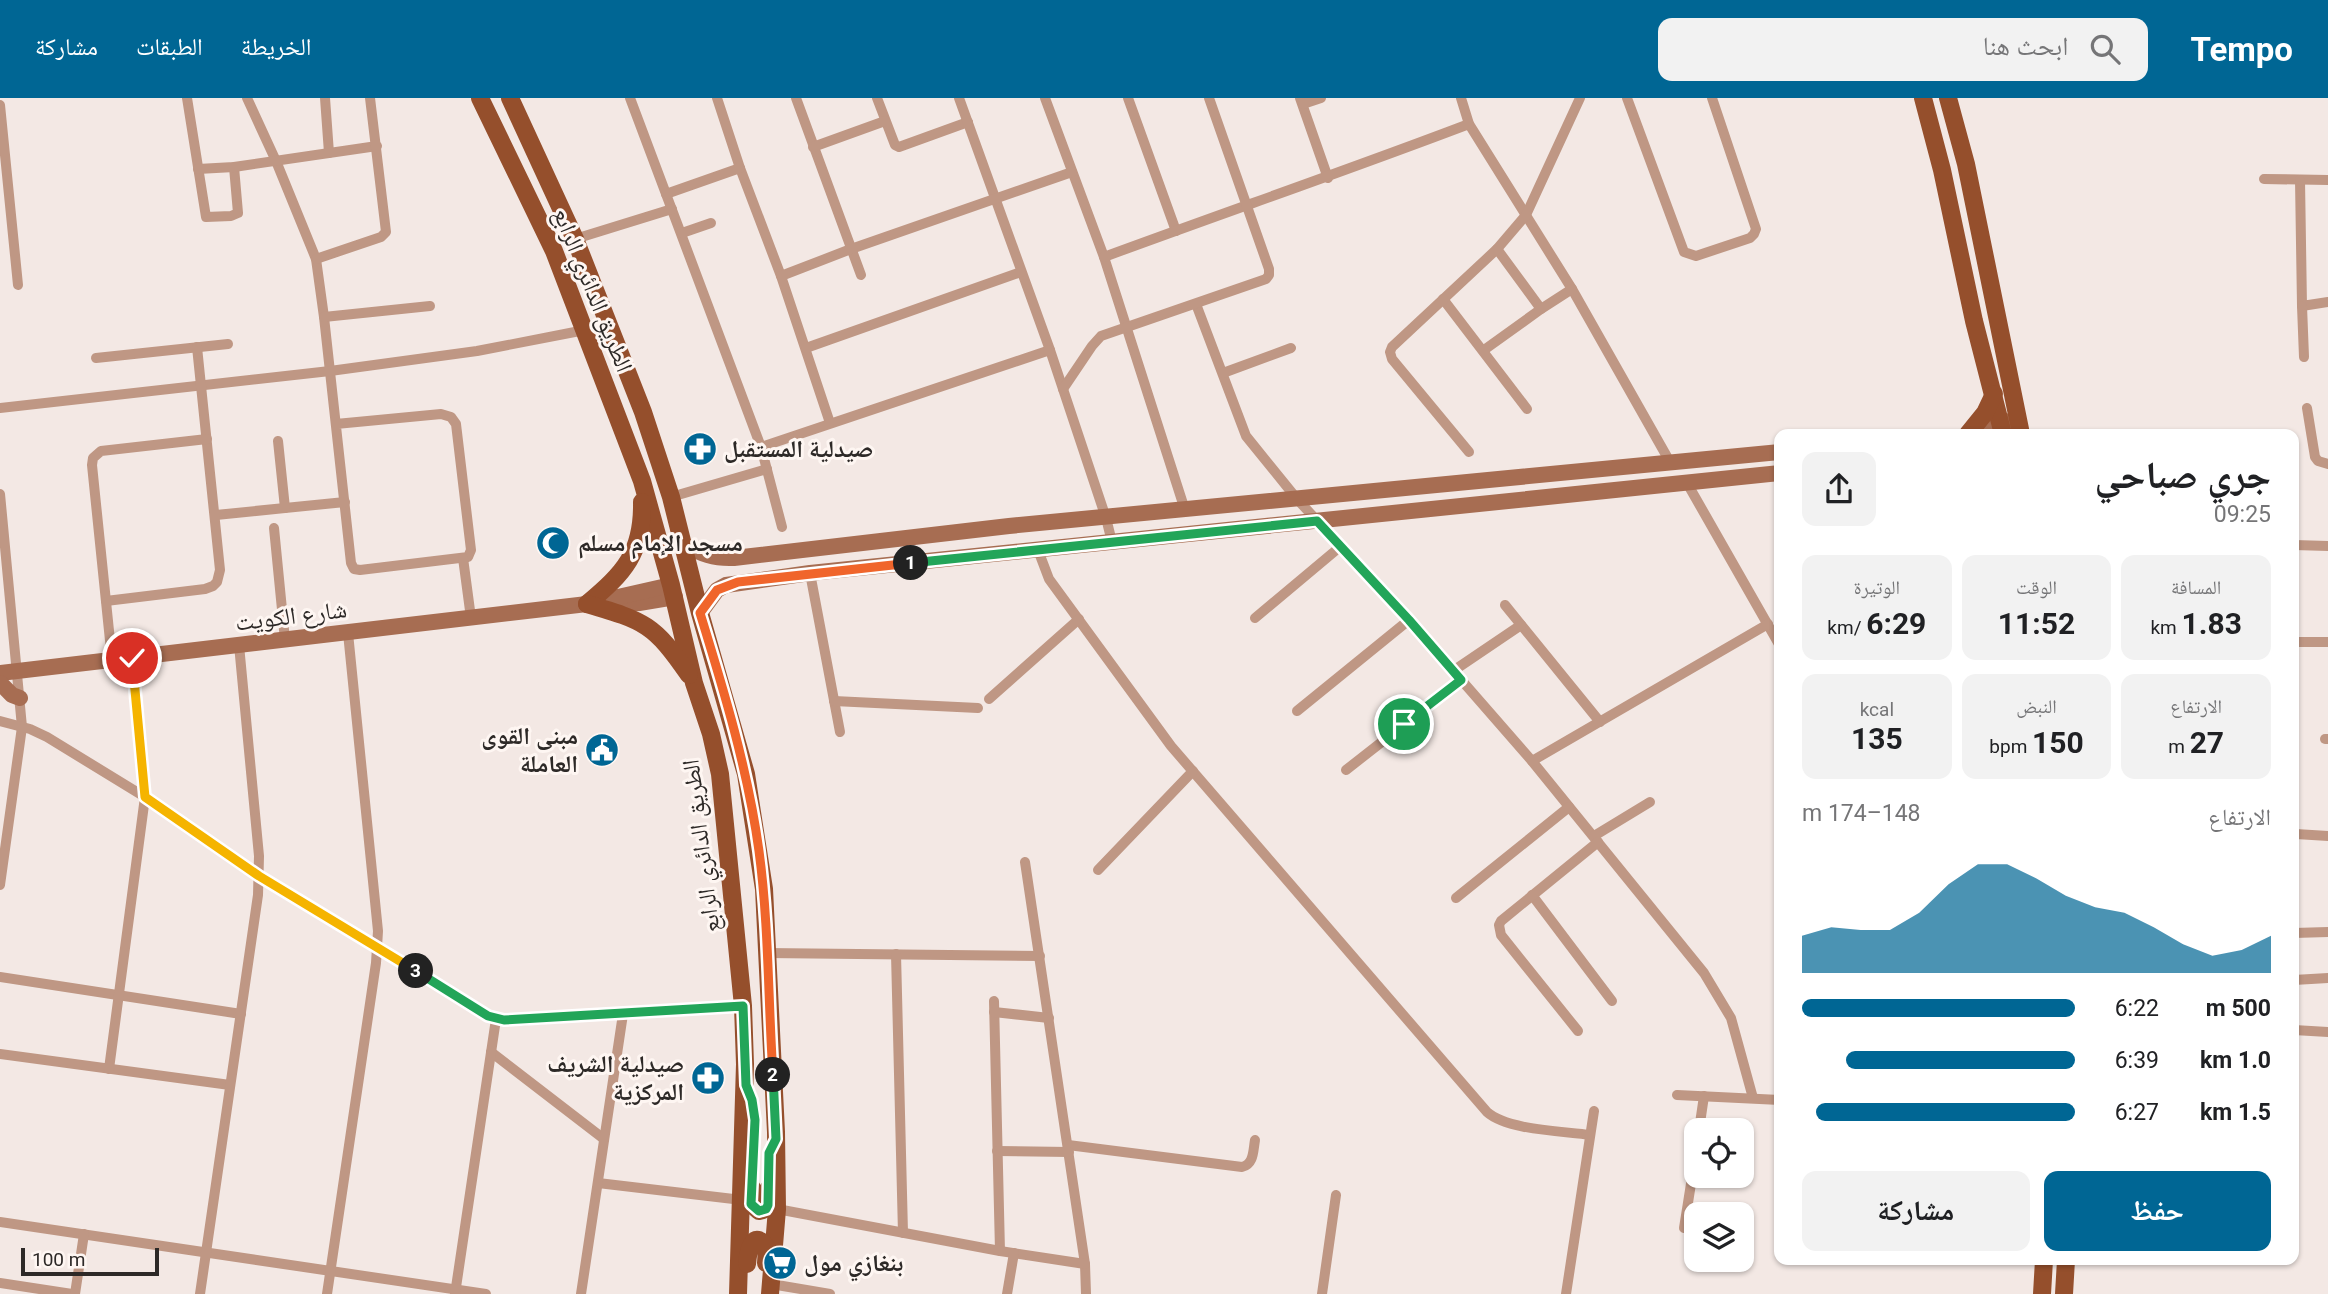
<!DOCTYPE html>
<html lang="ar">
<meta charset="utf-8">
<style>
:root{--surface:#fff;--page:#f2f2f2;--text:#202124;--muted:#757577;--accent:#006694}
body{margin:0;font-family:Roboto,"Noto Naskh Arabic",sans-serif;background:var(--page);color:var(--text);direction:rtl;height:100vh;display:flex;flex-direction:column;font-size:26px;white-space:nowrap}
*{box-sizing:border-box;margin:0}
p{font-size:23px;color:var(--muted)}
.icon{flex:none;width:38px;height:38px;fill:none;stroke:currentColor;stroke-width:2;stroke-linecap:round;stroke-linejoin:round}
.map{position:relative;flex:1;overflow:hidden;direction:ltr}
.sheet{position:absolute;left:1774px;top:331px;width:525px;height:836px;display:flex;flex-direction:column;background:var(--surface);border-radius:14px;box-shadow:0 2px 5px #0004;direction:rtl}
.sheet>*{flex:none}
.buttons{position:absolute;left:1684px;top:1020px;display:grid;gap:14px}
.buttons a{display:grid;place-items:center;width:70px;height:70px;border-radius:14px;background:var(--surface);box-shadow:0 2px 5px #0004;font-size:35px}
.scale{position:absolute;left:21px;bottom:18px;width:138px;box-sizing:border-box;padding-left:7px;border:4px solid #2d2927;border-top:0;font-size:19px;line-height:24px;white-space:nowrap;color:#2d2927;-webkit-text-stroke:5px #fef6f2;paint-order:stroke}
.pin{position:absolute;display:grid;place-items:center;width:60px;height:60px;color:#fff;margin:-30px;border:4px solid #fff;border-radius:50%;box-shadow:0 2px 7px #0007}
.km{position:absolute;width:35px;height:35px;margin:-18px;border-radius:50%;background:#222;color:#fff;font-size:19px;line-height:35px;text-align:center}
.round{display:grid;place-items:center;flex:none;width:74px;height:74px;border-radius:14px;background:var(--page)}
.headline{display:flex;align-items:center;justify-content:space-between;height:119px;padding:0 28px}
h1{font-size:38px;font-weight:700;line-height:52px}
.metrics{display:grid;grid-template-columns:repeat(3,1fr);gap:10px;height:119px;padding:7px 28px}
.metrics div{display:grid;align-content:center;border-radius:14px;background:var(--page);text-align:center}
.metrics b{font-size:30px;font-weight:700}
.metrics small{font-size:19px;font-weight:400}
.metrics p{font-size:19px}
.chart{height:196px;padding:14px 28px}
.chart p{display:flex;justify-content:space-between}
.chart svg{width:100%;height:126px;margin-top:7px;fill:var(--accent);opacity:.7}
.primary-button{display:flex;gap:14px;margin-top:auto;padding:14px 28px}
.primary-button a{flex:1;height:80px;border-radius:14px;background:var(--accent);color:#fff;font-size:28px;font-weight:700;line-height:80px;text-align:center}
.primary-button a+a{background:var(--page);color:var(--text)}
ul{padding:0 28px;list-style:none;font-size:23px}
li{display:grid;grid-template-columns:112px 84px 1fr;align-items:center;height:52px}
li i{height:18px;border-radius:9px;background:var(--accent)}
header{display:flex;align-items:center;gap:42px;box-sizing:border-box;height:98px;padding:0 35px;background:var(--accent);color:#fff}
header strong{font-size:33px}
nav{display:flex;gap:38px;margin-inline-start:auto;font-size:24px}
.search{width:490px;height:63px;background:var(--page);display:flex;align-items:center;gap:18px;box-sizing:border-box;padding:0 24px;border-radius:14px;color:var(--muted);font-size:26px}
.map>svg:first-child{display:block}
</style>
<header>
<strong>Tempo</strong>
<div class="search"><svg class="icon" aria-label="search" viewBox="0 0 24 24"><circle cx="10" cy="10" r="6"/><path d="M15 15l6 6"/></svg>ابحث هنا</div>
<nav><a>الخريطة</a><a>الطبقات</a><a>مشاركة</a></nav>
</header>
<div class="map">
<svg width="2328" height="1196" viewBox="0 0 2328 1196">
<rect width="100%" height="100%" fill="#f3e8e4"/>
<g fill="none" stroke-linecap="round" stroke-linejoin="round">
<!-- street -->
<g stroke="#bf9784" stroke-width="10">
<polyline points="187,0 206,119 231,118 238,115 234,69"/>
<polyline points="247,0 276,63 316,161 324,219 351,465 354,471 360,472 468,459 471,452 456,326 451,319 441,316 336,326"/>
<polyline points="325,0 329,55"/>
<polyline points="630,0 761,349 782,429"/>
<polyline points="717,0 740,70 781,178 830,325"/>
<polyline points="796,0 861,177"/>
<polyline points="877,0 895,47 899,49 968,24"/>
<polyline points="959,0 1050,252 1106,420 1112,444"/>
<polyline points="1045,0 1104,159 1185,412"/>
<polyline points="1128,0 1176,133"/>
<polyline points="1300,0 1328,80"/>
<polyline points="1461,0 1469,26 1572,191 1670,364"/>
<polyline points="1627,0 1684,154 1696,158 1750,140 1754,136 1756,131 1712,0"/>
<polyline points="1303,6 1321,0"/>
<polyline points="0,7 18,187"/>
<polyline points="813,49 885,23"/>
<polyline points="198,71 234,69 377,48"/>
<polyline points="2264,81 2328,82"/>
<polyline points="2300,82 2302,208 2328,204"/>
<polyline points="666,96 740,70"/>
<polyline points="682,135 711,125"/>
<polyline points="575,141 672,111"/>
<polyline points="1497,151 1541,211"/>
<path d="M1104,159C1226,114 1348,72 1469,26"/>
<polyline points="316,161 381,139 386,134 370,0"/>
<polyline points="781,178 851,151 1072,74"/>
<polyline points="1443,201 1527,311"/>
<polyline points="1196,206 1246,338 1297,401 1409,522 1532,663 1704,875 1731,920 1753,1000"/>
<polyline points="2302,208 2304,259"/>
<polyline points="324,219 430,208"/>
<polyline points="806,250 1021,174"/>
<polyline points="1484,252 1541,211 1572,191"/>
<polyline points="96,260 228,246"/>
<polyline points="1223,275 1291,250"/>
<polyline points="1063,291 1092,248 1101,238 1266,181 1269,177 1269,171 1209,0"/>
<polyline points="0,310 330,273 477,253 585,232"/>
<polyline points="2307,310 2315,359 2318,363 2328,366"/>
<polyline points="761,349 1050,252"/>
<polyline points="1469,354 1392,261 1390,254 1392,249 1497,151 1526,117 1580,0"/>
<polyline points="1687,385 1780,548"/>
<polyline points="0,396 22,629 0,787"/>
<polyline points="671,399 767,371"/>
<polyline points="285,410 345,404"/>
<polyline points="216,417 285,410 278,343"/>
<polyline points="274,430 285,542"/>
<polyline points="2294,447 2328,448"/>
<path d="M1038,452L1049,481L1171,648L1487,1014C1507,1032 1562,1033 1590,1037"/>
<polyline points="463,460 471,520"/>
<polyline points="810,475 840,634"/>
<polyline points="106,503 205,491 213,488 217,484 220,472 197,249"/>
<polyline points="1505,507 1600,624"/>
<polyline points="1255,520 1341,448"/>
<polyline points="2298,544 2328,544"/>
<polyline points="112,562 92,367 93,360 101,353 207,341"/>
<polyline points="1453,573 1521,527"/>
<polyline points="989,601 1079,521"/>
<polyline points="834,603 978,610"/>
<polyline points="1297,613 1409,522"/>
<polyline points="0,623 30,631 47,639 145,699 259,778 488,918 513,923 743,908"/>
<polyline points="2325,641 2328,641"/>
<polyline points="1532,663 1768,526"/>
<polyline points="1346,672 1461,582"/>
<polyline points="2296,736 2328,738"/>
<polyline points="1594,738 1650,704"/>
<polyline points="1025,764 1085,1166 1086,1196"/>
<polyline points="1098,772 1193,673"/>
<polyline points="1532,797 1612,903"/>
<polyline points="1456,800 1569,709"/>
<polyline points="2294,835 2328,834"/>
<polyline points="766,855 1040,858"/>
<polyline points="896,856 903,1135"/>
<polyline points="0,879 241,916"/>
<polyline points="2294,882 2328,880"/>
<polyline points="994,903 1000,1153"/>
<polyline points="994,914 1049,920"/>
<polyline points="2294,932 2328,934"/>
<polyline points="1578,933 1501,837 1499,827 1501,823 1598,744"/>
<polyline points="491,954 604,1041"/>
<polyline points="0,956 230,987"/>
<polyline points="109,971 145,699 132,560"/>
<polyline points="1677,997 1780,1002"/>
<polyline points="1699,1032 1704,998"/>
<path d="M1068,1047L1242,1069C1254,1066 1253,1053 1255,1042"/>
<polyline points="997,1053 1069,1054"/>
<polyline points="598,1085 742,1102"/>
<polyline points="777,1111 1000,1153 1085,1166"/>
<polyline points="0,1124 486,1196"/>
<polyline points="1684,1130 1696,1054"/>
<polyline points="0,1185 72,1196"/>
<polyline points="771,1186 830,1196"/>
<polyline points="75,1196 84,1136"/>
<polyline points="200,1196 258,797 259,758 239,547"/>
<polyline points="327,1196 376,865 378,833 348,535"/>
<polyline points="455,1196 496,921"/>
<polyline points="581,1196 623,916"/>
<polyline points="1007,1196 1014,1155"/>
<polyline points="1322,1196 1336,1097"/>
<polyline points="1566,1196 1594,1013"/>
</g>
<!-- secondary -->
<g stroke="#a76d52" stroke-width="16">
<polyline points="1968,336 2000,324 2013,323"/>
<path d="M683,446C701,456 714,461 734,460L1009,428L1780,354"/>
<polyline points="610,507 639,505 675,499"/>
<polyline points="700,515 717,492 726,487 810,475 1780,375"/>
<polyline points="0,575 587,506 671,487"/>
<polyline points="0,585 12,597 20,600"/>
</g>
<!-- primary -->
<g stroke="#954f2c" stroke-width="18">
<polyline points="480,0 554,153 642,383 671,487 694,585 711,636 720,676 743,908 745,966 738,1196"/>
<polyline points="510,0 575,141 643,314 671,399 700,515 746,676 764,791 776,1034 777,1111 770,1196"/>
<polyline points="1923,0 1942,72 1974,223 2003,336"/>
<polyline points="1948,0 1966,66 2021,336"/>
<polyline points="1968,336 1985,315 1994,296"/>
<path d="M587,506C624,475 643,455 642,404"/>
<path d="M587,506C645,523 654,526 689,577"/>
<polyline points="752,1090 751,1106 759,1113 763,1112 768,1107 769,1090"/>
<path d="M747,1166C748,1154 753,1129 767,1150L766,1165"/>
<polyline points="2042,1196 2044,1162"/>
<polyline points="2064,1196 2066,1162"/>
</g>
</g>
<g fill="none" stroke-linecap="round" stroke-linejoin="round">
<!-- split-1 casing -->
<g stroke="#fff" stroke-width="14">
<polyline id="split-1" points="911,465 1317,423 1409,522 1461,582 1404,626"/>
</g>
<!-- split-2 casing -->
<g stroke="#fff" stroke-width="14">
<path id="split-2" d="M773,977C768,903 769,827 759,753C748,672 724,593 700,515L717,492L738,484L911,465"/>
</g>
<!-- split-3 casing -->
<g stroke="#fff" stroke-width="14">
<polyline id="split-3" points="416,873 488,918 504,922 743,908 746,987 752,1002 755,1022 751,1106 759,1113 766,1111 768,1107 769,1055 776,1041 773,977"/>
</g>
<!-- split-4 casing -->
<g stroke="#fff" stroke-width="14">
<polyline id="split-4" points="132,560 145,699 259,778 416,873"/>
</g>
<!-- split-1 -->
<use href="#split-1" stroke="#22a559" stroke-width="9"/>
<!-- split-2 -->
<use href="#split-2" stroke="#f0652b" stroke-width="9"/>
<!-- split-3 -->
<use href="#split-3" stroke="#22a559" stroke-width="9"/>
<!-- split-4 -->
<use href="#split-4" stroke="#f5b400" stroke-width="9"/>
</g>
<!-- icons -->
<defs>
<g id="pharmacy-disc" transform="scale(1.75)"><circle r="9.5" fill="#006694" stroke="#fef6f2"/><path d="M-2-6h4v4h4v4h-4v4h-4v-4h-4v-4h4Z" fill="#fff"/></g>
<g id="mosque-disc" transform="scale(1.75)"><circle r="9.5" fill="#006694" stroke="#fef6f2"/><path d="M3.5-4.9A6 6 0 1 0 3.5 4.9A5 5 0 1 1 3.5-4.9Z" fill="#fff"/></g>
<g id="civic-disc" transform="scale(1.75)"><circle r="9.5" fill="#006694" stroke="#fef6f2"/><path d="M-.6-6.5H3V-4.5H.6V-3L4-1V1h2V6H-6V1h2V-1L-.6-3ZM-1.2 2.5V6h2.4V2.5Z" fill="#fff"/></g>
<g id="supermarket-disc" transform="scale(1.75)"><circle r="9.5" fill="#006694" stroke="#fef6f2"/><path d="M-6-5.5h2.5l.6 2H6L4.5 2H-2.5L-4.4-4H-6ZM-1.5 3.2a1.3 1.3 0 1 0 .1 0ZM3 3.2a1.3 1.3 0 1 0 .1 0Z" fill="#fff"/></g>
</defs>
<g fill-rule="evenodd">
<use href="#pharmacy-disc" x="700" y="351"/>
<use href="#mosque-disc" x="553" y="445"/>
<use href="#civic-disc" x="602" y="652"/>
<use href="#pharmacy-disc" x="708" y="980"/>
<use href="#supermarket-disc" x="780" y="1165"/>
</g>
<g text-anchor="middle" stroke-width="6" stroke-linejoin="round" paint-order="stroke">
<!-- street labels -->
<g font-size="24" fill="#2d2927" stroke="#fef6f2">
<text transform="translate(593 192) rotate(68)" y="8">الطريق الدائري الرابع</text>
<text transform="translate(291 518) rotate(-7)" y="8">شارع الكويت</text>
<text transform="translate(701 748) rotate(-97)" y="8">الطريق الدائري الرابع</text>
</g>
<!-- poi labels -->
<g font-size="24" font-weight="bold" fill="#2d2927" stroke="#fef6f2" text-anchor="start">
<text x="724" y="359">صيدلية المستقبل</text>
<text x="578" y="453">مسجد الإمام مسلم</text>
<text x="578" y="646" text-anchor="end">مبنى القوى<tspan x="578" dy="28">العاملة</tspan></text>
<text x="684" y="974" text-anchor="end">صيدلية الشريف<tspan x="684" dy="28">المركزية</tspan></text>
<text x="804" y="1173">بنغازي مول</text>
</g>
</g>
</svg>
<div class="buttons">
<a><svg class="icon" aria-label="locate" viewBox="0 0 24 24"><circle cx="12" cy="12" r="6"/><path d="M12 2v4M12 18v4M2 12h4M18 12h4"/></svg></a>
<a><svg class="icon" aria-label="layers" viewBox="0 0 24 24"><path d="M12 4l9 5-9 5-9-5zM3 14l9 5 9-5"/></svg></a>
</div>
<div class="scale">100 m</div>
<div class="pin" style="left:1404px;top:626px;background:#1e9e55"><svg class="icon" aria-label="arrive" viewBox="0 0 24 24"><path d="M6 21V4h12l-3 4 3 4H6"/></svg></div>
<div class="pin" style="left:132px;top:560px;background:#d93025"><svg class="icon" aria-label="check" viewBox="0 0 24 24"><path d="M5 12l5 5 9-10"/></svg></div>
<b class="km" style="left:911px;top:465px">1</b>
<b class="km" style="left:773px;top:977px">2</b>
<b class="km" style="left:416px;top:873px">3</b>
<section class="sheet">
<div class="headline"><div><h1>جري صباحي</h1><p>09:25</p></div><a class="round"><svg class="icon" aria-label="share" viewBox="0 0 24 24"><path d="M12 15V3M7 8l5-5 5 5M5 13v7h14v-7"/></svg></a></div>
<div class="metrics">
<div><p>المسافة</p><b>1.83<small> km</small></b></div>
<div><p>الوقت</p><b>11:52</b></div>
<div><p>الوتيرة</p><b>6:29<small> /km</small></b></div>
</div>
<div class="metrics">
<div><p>الارتفاع</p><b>27<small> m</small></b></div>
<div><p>النبض</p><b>150<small> bpm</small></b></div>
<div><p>kcal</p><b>135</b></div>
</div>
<div class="chart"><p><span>الارتفاع</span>148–174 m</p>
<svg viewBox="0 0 160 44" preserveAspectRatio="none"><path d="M0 44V31L10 28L20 29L30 29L40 23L50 13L60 6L70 6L80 11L90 17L100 21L110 23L120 28L130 34L140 38L150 36L160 31V44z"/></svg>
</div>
<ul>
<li><b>500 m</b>6:22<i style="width:100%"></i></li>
<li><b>1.0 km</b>6:39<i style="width:84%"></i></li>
<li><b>1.5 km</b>6:27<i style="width:95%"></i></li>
</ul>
<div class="primary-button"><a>حفظ</a><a>مشاركة</a></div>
</section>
</div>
